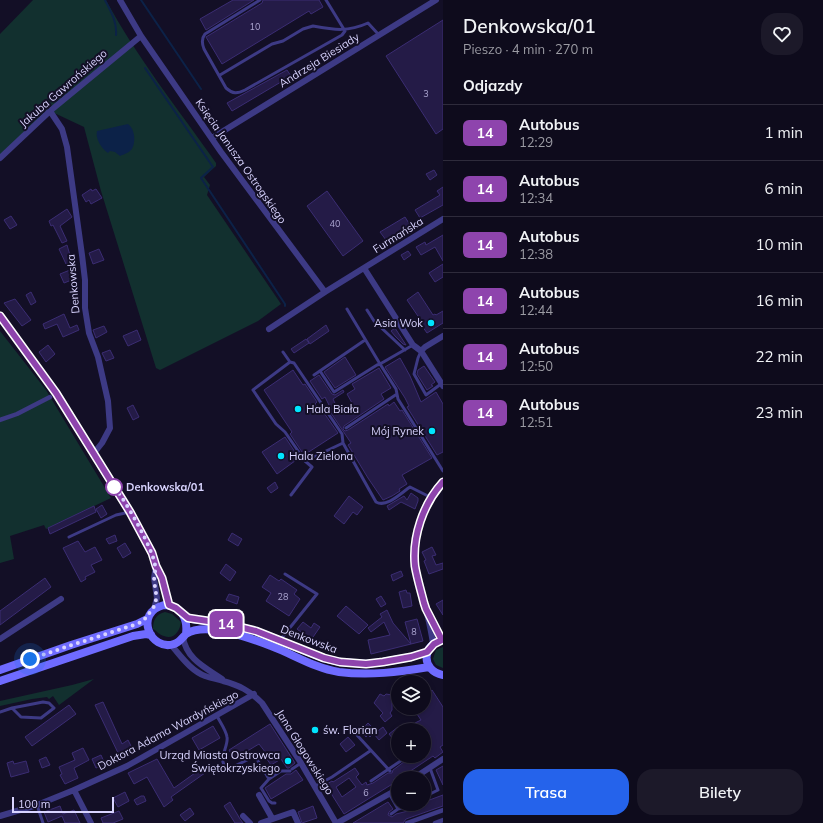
<!DOCTYPE html>
<html lang="pl">
<meta charset="utf-8">
<style>
body{margin:0;font-family:Mulish,sans-serif;background:#1c1929;color:#f1f3f6;height:100vh;display:flex;flex-direction:column;font-size:15px;white-space:nowrap}
*{box-sizing:border-box;margin:0}
p{font-size:13px;color:#9b9ba3}
.icon{flex:none;width:22px;height:22px;fill:none;stroke:currentColor;stroke-width:2;stroke-linecap:round;stroke-linejoin:round}
.map{position:relative;flex:1;overflow:hidden}
.details{display:flex;flex-direction:column;background:#0e0b1c;width:380px}
.details>*{flex:none}
.badge{padding:0 8px;border-radius:6px;font-size:14px;line-height:26px}
.controls{position:absolute;left:391px;top:675px;display:grid;gap:8px}
.controls a{display:grid;place-items:center;width:40px;height:40px;border-radius:50%;background:#0e0b1c;box-shadow:0 2px 6px #0003,0 0 0 1px #2e2b3b;font-size:20px}
.scale{position:absolute;left:12px;bottom:10px;width:102px;box-sizing:border-box;padding-left:4px;border:2px solid #d9d4ff;border-top:0;font-size:11px;line-height:14px;white-space:nowrap;color:#d9d4ff;-webkit-text-stroke:3px #130f26;paint-order:stroke}
.you{position:absolute;width:20px;height:20px;margin:-10px;border:3px solid #fff;border-radius:50%;background:#1a73e8;box-shadow:0 0 0 6px #1a73e833}
.map>.badge{position:absolute;translate:-50% -50%;box-shadow:0 0 0 2px #fff}
h2{padding:0 20px;font-size:15px;line-height:36px}
.round{display:grid;place-items:center;flex:none;width:42px;height:42px;border-radius:16px;background:#1c1929}
.headline{display:flex;align-items:center;justify-content:space-between;height:68px;padding:0 20px}
h1{font-size:19px;font-weight:600;line-height:30px}
.action{display:flex;gap:8px;margin-top:auto;padding:8px 20px}
.action a{flex:1;height:46px;border-radius:16px;background:#2563eb;color:#fff;font-size:16px;font-weight:600;line-height:46px;text-align:center}
.action a+a{background:#1c1929;color:#f1f3f6}
ul{padding:0;list-style:none}
li{display:flex;align-items:center;gap:12px;height:56px;padding:0 20px;border-top:1px solid #2e2b3b}
li div{flex:1}
li b{display:block;font-size:15px}
li em{font-style:normal}
li .badge{min-width:44px;font-weight:700;text-align:center}
main{display:flex;flex:1;min-height:0}
.map>svg:first-child{display:block}
.green{fill:#12302f}
.water{fill:#0c2248}
.lines{fill:none;stroke-linecap:round;stroke-linejoin:round}
.stream{stroke:#0c2248;stroke-width:2}
.building{fill:#241b47;stroke:#3b2d73;fill-rule:evenodd}
.service{stroke:#3d3a85;stroke-width:3}
.pedestrian{stroke:#3d3a85;stroke-width:4.5}
.minor{stroke:#3d3a85;stroke-width:6}
.secondary{stroke:#6f6bff;stroke-width:8}
.line-casing{stroke:#fff;stroke-width:9}
.line{stroke:#8e44ad;stroke-width:6}
.walk{stroke:#d9d4ff;stroke-width:4;stroke-dasharray:0 7.2}
.poi-dot{fill:#00e5ff;stroke:#130f26;stroke-width:1.5}
.stop-dot{fill:#fff;stroke:#8e44ad;stroke-width:2}
.labels{text-anchor:middle;dominant-baseline:central;stroke-width:4;stroke-linejoin:round;paint-order:stroke}
.number-label{font-size:9px;fill:#aca6d1}
.street-label{font-size:11px;fill:#d9d4ff;stroke:#130f26}
.poi-label{font-size:11px;fill:#d9d4ff;stroke:#130f26;text-anchor:end}
.stop-label{font-size:11px;font-weight:bold;fill:#d9d4ff;stroke:#130f26;text-anchor:start}
</style>
<main>
<div class="map">
<svg width="443" height="823" viewBox="0 0 443 823">
<rect width="100%" height="100%" fill="#130f26"/>
<path class="green" d="M33,0H106C137,58 179,110 216,163V166L204,177L210,185L207,195L281,304L258,321L160,370L156,368L101,191L84,127L50,111L0,158V34Z
M0,331L46,390L111,498L46,529L44,525L10,536L14,559L0,563Z
M165,612L172,614L181,622C180,631 174,640 164,636C159,635 157,631 153,629C153,620 156,614 165,612Z
M443,647V668L436,665L433,659L436,650Z
M94,679L59,705L53,696L49,699L47,697L32,699L0,706V701L72,685Z"/>
<path class="water" d="M128,124C135,129 136,142 132,149C129,153 124,154 120,156L115,152L110,151L108,153C101,148 95,138 97,131Z"/>
<g class="lines">
<path class="stream" d="M105,0C111,12 117,21 116,35
M141,0L201,89
M145,68L213,167L201,178L285,304V306"/>
</g>
<path class="building" d="M233,0H254L206,30L200,19Z
M263,0H319L323,7L311,14L309,11L222,64L206,37L262,3Z
M443,20V129L436,134L386,56Z
M287,70L291,76L232,111L227,103Z
M434,170L437,175L430,180L426,174Z
M443,187V205L420,218L415,210L440,195L437,191Z
M91,189L92,191L96,189L102,198L91,204L89,200L86,202L82,195Z
M327,191L363,241L343,256L307,206Z
M67,209L72,217L60,226L67,241L62,243L53,225L51,226L49,221Z
M11,216L17,225L10,229L4,220Z
M405,217L410,225L386,240L380,232Z
M443,235V261L435,247L421,255L416,247L425,242L426,245Z
M67,245L72,262L66,264L59,249Z
M99,249L104,260L93,264L89,253Z
M408,251L411,255L404,260L401,255Z
M443,264V277L435,282L429,273Z
M70,270L74,279L64,283L60,274Z
M31,292L36,302L31,305L26,295Z
M418,292L433,315L435,314L436,315L443,311V323L427,333L420,323L422,322L407,300Z
M15,299L31,320L22,326L4,303Z
M64,314L70,328L77,325L79,330L63,337L57,324L45,329L43,324Z
M326,325L329,331L310,344L307,339Z
M104,326L107,332L96,338L93,330Z
M395,328L406,345L403,344L395,336L391,331Z
M137,330L141,340L128,346L123,336Z
M306,339L309,343L294,353L291,349Z
M48,345L55,354L46,362L39,352Z
M110,350L114,358L106,361L102,353Z
M345,357L356,375L335,388L324,372Z
M400,358L410,376L421,402L436,392L443,404V452L437,455L407,407L409,406L405,398L385,367Z
M424,366L435,382L431,385L433,386L427,390L417,374L418,370Z
M379,368L391,388L381,394L384,399L344,426L343,429L345,431L348,430L388,404L389,406L394,402L400,411L402,410L432,458L402,475L407,484L399,489L400,491L392,496L383,500L368,478L348,445L351,443L329,410L331,409L325,397L322,399L310,381L319,375L332,394L335,395L343,390L344,392L333,399L339,412L352,403L347,394L355,389L352,384Z
M293,370L303,385L305,384L317,402L315,404L323,414L324,413L338,433L304,455L290,434L292,432L264,390Z
M133,405L139,417L133,420L127,408Z
M285,437L299,458L277,474L262,452Z
M275,482L278,488L271,493L267,488Z
M411,493L418,498V501L415,509L401,502L389,510L387,506L404,496L407,500Z
M349,496L363,507L357,515L353,512L344,524L334,516Z
M102,505L107,514L101,518L96,509Z
M94,506L96,512L50,534L48,528Z
M232,533L242,539L238,546L228,540Z
M115,535L117,541L109,544L106,539Z
M78,541L85,552L95,547L102,560L91,565L95,572L85,577L86,579L81,582L63,548Z
M125,543L131,553L123,558L117,548Z
M432,547L436,555L432,556L436,565L443,563V569L429,574L424,561L426,560L422,552Z
M226,564L236,572L230,581L220,573Z
M401,571L403,576L393,581L391,575Z
M270,575L279,581L281,579L297,590L294,594L300,599L289,616L266,601L271,593L262,587Z
M45,578L51,587L0,625V611Z
M406,590L407,593H410L412,606L403,608L399,592Z
M229,594L239,597L237,604L226,600Z
M381,596L386,604L381,607L376,599Z
M443,600V615L436,604Z
M346,606L368,625L359,634L337,616Z
M387,610L393,623L411,644L405,622L417,619L423,641L371,654L368,640L390,635L384,622L371,632L368,628L382,617L380,614Z
M303,622L311,628L314,623L320,627L311,640L297,629Z
M432,690L443,707V745L440,747L443,752L435,758L433,756L400,778L394,779V783L344,814L327,787V784L332,781L333,782L355,768L359,774L356,777L362,785L366,782L367,785L373,783L388,773H392L393,770L412,756H424V748L427,746L424,742V730H420L415,723L421,720L413,708H424V696ZM349,778L356,787L342,797L336,787Z
M380,694L384,696L386,694L392,695V710L390,713L392,716L385,722L380,716L383,713L374,703Z
M103,702L122,744L128,740L133,750L120,757L95,705Z
M69,705L76,714L32,746L25,737Z
M368,723L376,731L370,737L368,735L366,737L360,731Z
M270,724L295,763L289,768H287L281,759L271,765L264,755L266,753L259,744L234,759L229,750Z
M213,726L220,738L199,750L192,738Z
M383,727L387,733L379,740L374,734Z
M398,727V745L389,734Z
M348,737L355,745L346,752L340,744Z
M83,748L89,760L74,768L78,778L65,784L60,775L62,774L59,767L75,760L72,753Z
M101,755L105,764L96,768L92,759Z
M46,757L50,765L42,768L39,760Z
M157,759L174,788L209,763L212,768L171,797L173,800L164,807L147,777L134,784L128,773Z
M13,761L14,764L26,761L29,772L11,777L7,763Z
M443,766V785L436,770Z
M296,770L303,780L271,799L265,788L286,774H291Z
M425,776L430,787L424,790V777Z
M125,792L129,801L118,807L113,798Z
M443,795V806L406,819L403,823H353L388,802L393,809L389,812L388,815L392,817L396,814L408,811V806L405,804H414L415,806L424,804V802Z
M141,796H144L146,801L137,805L134,800Z
M230,802L240,819L243,823H235L224,806Z
M60,806L63,814L74,810L80,823H65L62,816L48,822L44,812Z
M313,806L317,818L302,823L298,812Z
M190,808L194,814L185,821L180,815Z
M119,811L123,819L113,823H103L101,818Z"/>
<g class="lines">
<path class="service" d="M260,0L205,34C201,39 202,44 204,49L226,88C233,94 237,94 245,90L342,35L345,31L326,0
M220,75L272,44L283,41L303,29L313,26C335,30 348,32 368,23L379,35
M347,309L380,364L413,345
M367,310L374,321L405,350
M421,351L418,358L414,374L426,395L441,384
M283,352L290,362L253,390L276,424L285,432L305,461L343,443
M290,362L294,363L342,434L343,443L376,502C387,508 401,493 410,487L432,498
M320,371L334,392L377,365L380,364L396,389L398,399L443,471
M314,375L365,340
M346,428L397,394
M291,495L312,467L305,461
M69,537L116,515L130,512
M280,640L317,594L285,574
M0,712L12,708L21,717L41,718L54,708L49,703L43,702L12,708
M217,716C220,722 226,730 227,737C229,747 215,762 229,769L255,756L269,779L261,788L269,801L272,803H275
M356,734L390,771
M292,769L301,763
M269,779L281,771H290
M371,781L408,756
M396,781L398,783
M315,786L332,777L370,751
M390,795L398,809L405,807
M424,797L438,790L430,768
M37,805L43,823
M391,814L398,809"/>
<path class="pedestrian" d="M0,420L17,414L50,397
M407,823L443,810
M435,823L443,820"/>
<path class="minor" d="M120,0L141,36L221,152L325,292
M50,111L62,129L67,147L82,255L85,280V308L89,333L98,357L108,401L110,428L102,443L94,453
M212,138L436,0
M0,158L50,111L141,36
M364,268L413,345L421,351L443,386
M0,316L56,393L130,512L152,553L156,566L162,578L169,605
M269,329L325,292L443,219
M421,351L425,347L443,336
M154,609L157,598L154,578L156,566
M429,615L443,640
M183,637C186,659 206,668 222,679
M0,639L61,599
M433,643C431,631 429,619 425,607C422,594 416,579 415,565C413,536 423,504 443,482
M171,645C181,656 190,670 205,676C210,678 217,679 223,681C239,685 250,691 262,703L301,763L336,823
M414,778L443,759
M74,790L91,823
M259,795L272,818
M0,816L37,805L74,790L127,766L254,694
M243,816L250,823
M261,823L293,812L298,823
M337,823L398,789"/>
<path class="secondary" d="M164,605C181,605 188,619 186,634C182,638 179,643 174,644C151,652 133,613 164,605Z
M184,616L192,619L228,624L256,631L323,658L340,662L366,664L383,662L411,657L427,652
M186,634C206,621 250,638 271,646C293,654 314,668 339,672C369,676 399,672 429,667
M443,640C421,644 421,671 443,675
M0,670L71,645L137,624L147,619
M0,681L133,636L146,634L151,635"/>
</g>
<g class="lines">
<g class="line-casing">
<path id="line" d="M0,316L56,393L130,512L152,553L156,566L162,578L169,605L176,608L188,618L228,624L256,631L324,658L340,662L366,664L383,662L411,657L427,652L434,644L442,640L426,609L424,603C421,591 417,578 415,566C412,537 423,504 443,482"/>
</g>
<use href="#line" class="line"/>
<path class="walk" d="M30,659L72,645L137,624C144,621 146,618 150,612C159,602 156,593 154,581C154,576 156,570 155,565C153,549 125,499 114,487"/>
</g>
<g class="poi-dot">
<circle cx="431" cy="323" r="4"/>
<circle cx="298" cy="409" r="4"/>
<circle cx="432" cy="431" r="4"/>
<circle cx="281" cy="456" r="4"/>
<circle cx="315" cy="730" r="4"/>
<circle cx="288" cy="761" r="4"/>
</g>
<circle class="stop-dot" cx="114" cy="487" r="8"/>
<g class="labels">
<g class="number-label">
<text x="255" y="26">10</text>
<text x="426" y="93">3</text>
<text x="335" y="223">40</text>
<text x="283" y="596">28</text>
<text x="414" y="631">8</text>
<text x="366" y="792">6</text>
</g>
<g class="street-label">
<text transform="translate(319 60) rotate(-32)">Andrzeja Biesiady</text>
<text transform="translate(63 88) rotate(-41)">Jakuba Gawrońskiego</text>
<text transform="translate(241 161) rotate(55)">Księcia Janusza Ostrogskiego</text>
<text transform="translate(398 235) rotate(-32)">Furmańska</text>
<text transform="translate(73 284) rotate(-95)">Denkowska</text>
<text transform="translate(309 639) rotate(21)">Denkowska</text>
<text transform="translate(168 730) rotate(-28)">Doktora Adama Wardyńskiego</text>
<text transform="translate(305 752) rotate(58)">Jana Głogowskiego</text>
</g>
<g class="poi-label">
<text x="423" y="323">Asia Wok</text>
<text x="306" y="409" text-anchor="start">Hala Biała</text>
<text x="424" y="431">Mój Rynek</text>
<text x="289" y="456" text-anchor="start">Hala Zielona</text>
<text x="323" y="730" text-anchor="start">św. Florian</text>
<text x="280" y="755">Urząd Miasta Ostrowca<tspan x="280" dy="13">Świętokrzyskiego</tspan></text>
</g>
<g class="stop-label">
<text x="126" y="487">Denkowska/01</text>
</g>
</g>
</svg>
<div class="controls">
<a><svg class="icon" aria-label="layers" viewBox="0 0 24 24"><path d="M12 4l9 5-9 5-9-5zM3 14l9 5 9-5"/></svg></a>
<a>+</a>
<a>−</a>
</div>
<div class="scale">100 m</div>
<div class="you" style="left:30px;top:659px"></div>
<b class="badge" style="left:226px;top:624px;background:#8e44ad;color:#fff">14</b>
</div>
<section class="details">
<div class="headline"><div><h1>Denkowska/01</h1><p>Pieszo · 4 min · 270 m</p></div><a class="round"><svg class="icon" aria-label="heart" viewBox="0 0 24 24"><path d="M12 20l-8-8c-3-5 5-10 8-4 3-6 11-1 8 4z"/></svg></a></div>
<h2>Odjazdy</h2>
<ul>
<li><span class="badge" style="background:#8e44ad;color:#fff">14</span><div><b>Autobus</b><p>12:29</p></div><em>1 min</em></li>
<li><span class="badge" style="background:#8e44ad;color:#fff">14</span><div><b>Autobus</b><p>12:34</p></div><em>6 min</em></li>
<li><span class="badge" style="background:#8e44ad;color:#fff">14</span><div><b>Autobus</b><p>12:38</p></div><em>10 min</em></li>
<li><span class="badge" style="background:#8e44ad;color:#fff">14</span><div><b>Autobus</b><p>12:44</p></div><em>16 min</em></li>
<li><span class="badge" style="background:#8e44ad;color:#fff">14</span><div><b>Autobus</b><p>12:50</p></div><em>22 min</em></li>
<li><span class="badge" style="background:#8e44ad;color:#fff">14</span><div><b>Autobus</b><p>12:51</p></div><em>23 min</em></li>
</ul>
<div class="action"><a>Trasa</a><a>Bilety</a></div>
</section>
</main>
